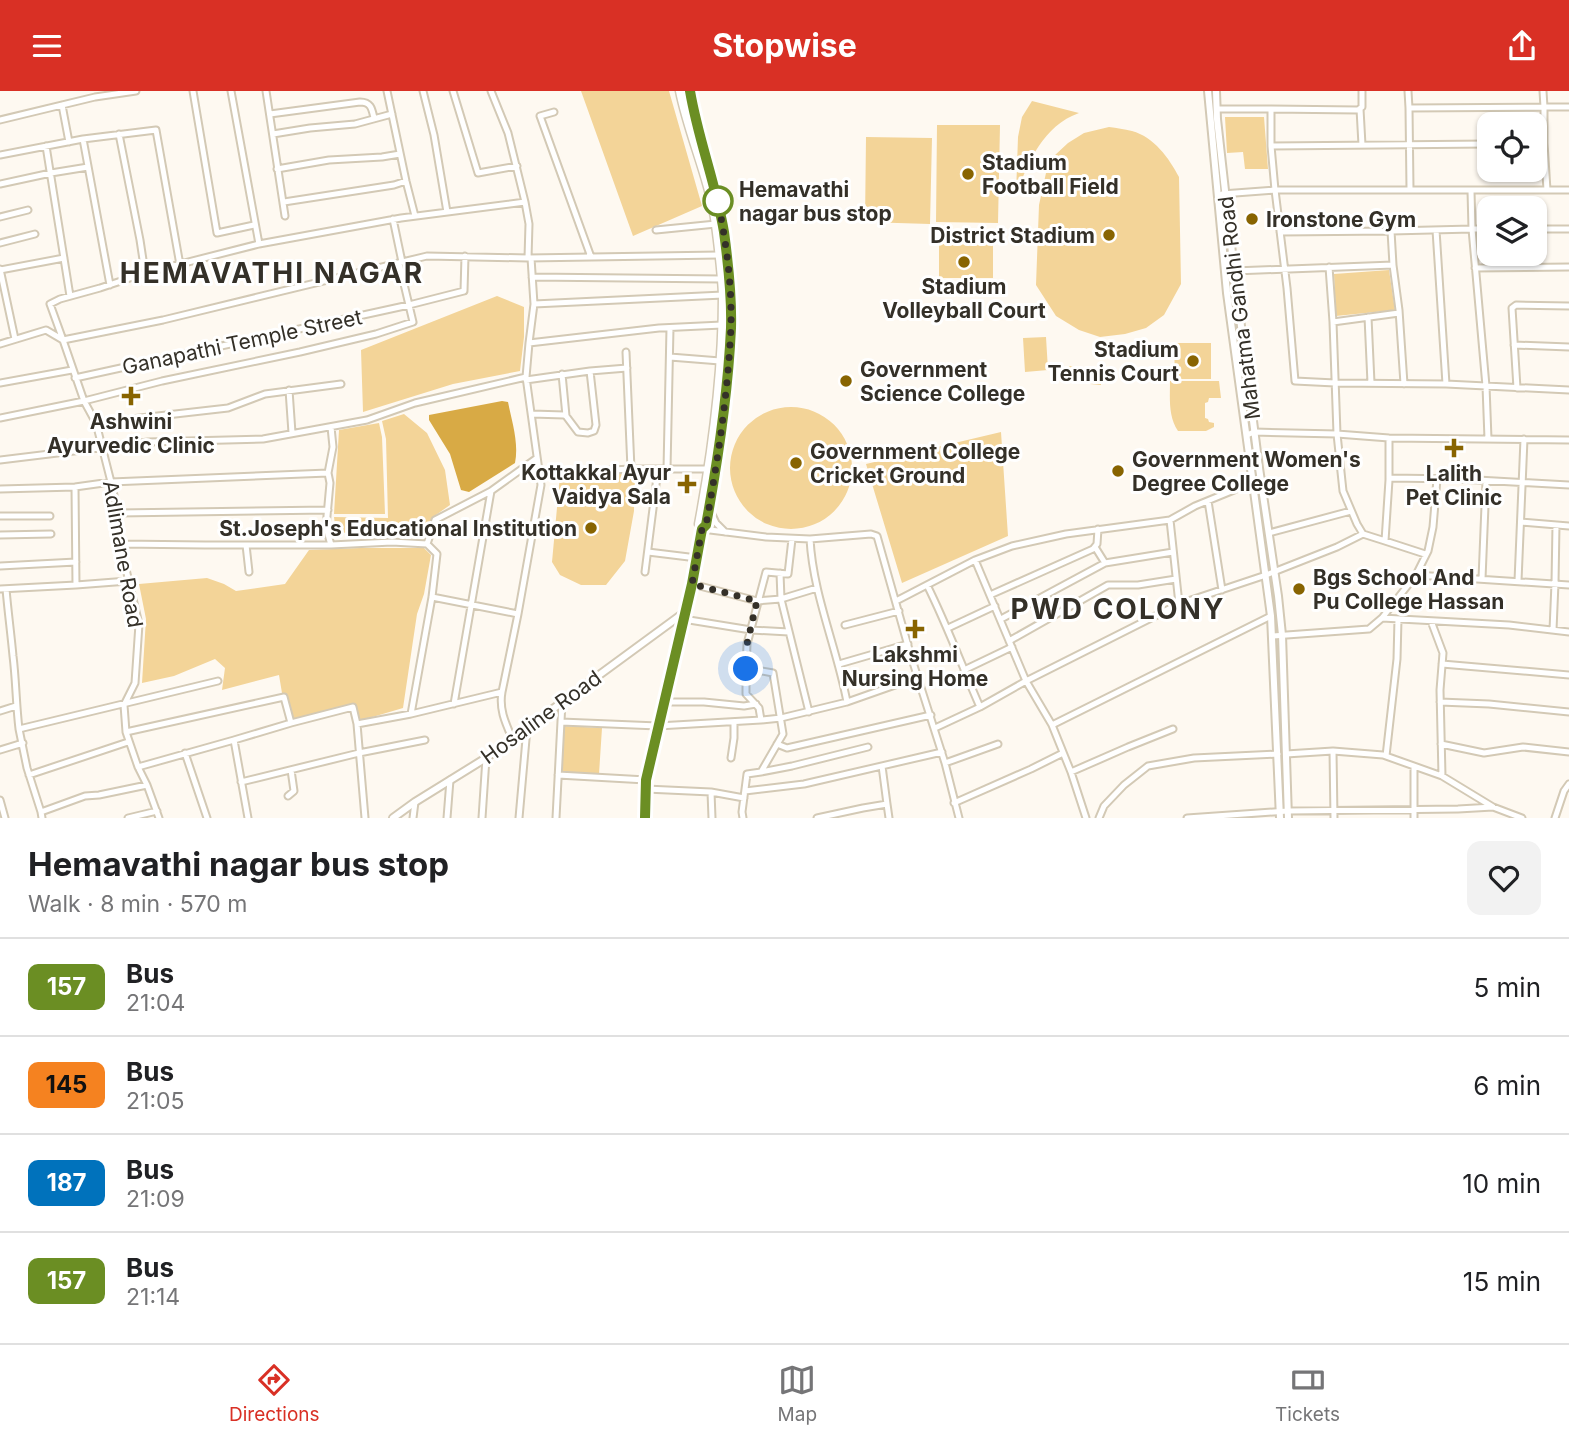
<!DOCTYPE html>
<meta charset="utf-8">
<style>
body{margin:0;font-family:Inter,sans-serif;background:#f2f2f2;color:#202124;height:100vh;display:flex;flex-direction:column;font-size:26px;white-space:nowrap}
*{box-sizing:border-box;margin:0}
p{font-size:23px;color:#757577}
.icon{flex:none;width:38px;height:38px;fill:none;stroke:currentColor;stroke-width:2;stroke-linecap:round;stroke-linejoin:round}
.map{position:relative;height:727px;overflow:hidden}
.panel{display:flex;flex-direction:column;background:#fff;flex:1}
.panel>*{flex:none}
.badge{padding:0 14px;border-radius:10px;font-size:24px;line-height:46px}
.buttons{position:absolute;left:1477px;top:21px;display:grid;gap:14px}
.buttons a{display:grid;place-items:center;width:70px;height:70px;border-radius:14px;background:#fff;box-shadow:0 2px 5px #0004;font-size:35px}
.you{position:absolute;width:35px;height:35px;margin:-18px;border:5px solid #fff;border-radius:50%;background:#1a73e8;box-shadow:0 0 0 10px #1a73e833}
.map>.badge{position:absolute;translate:-50% -50%;box-shadow:0 0 0 4px #fff}
.round{display:grid;place-items:center;flex:none;width:74px;height:74px;border-radius:14px;background:#f2f2f2}
.head{display:flex;align-items:center;justify-content:space-between;height:119px;padding:0 28px}
h1{font-size:33px;font-weight:700;line-height:52px}
ul{padding:0;list-style:none}
li{display:flex;align-items:center;gap:21px;height:98px;padding:0 28px;border-top:2px solid #e0e0e0}
li div{flex:1}
li b{display:block;font-size:26px}
li em{font-style:normal}
li .badge{min-width:77px;font-weight:700;text-align:center}
header{display:flex;justify-content:space-between;align-items:center;height:91px;padding:0 28px;background:#d93025;color:#fff;font-size:32px;font-weight:700}
.tabs{display:flex;justify-content:space-around;align-items:center;height:98px;border-top:2px solid #e0e0e0;background:#fff;font-size:19px;color:#757577}
.tabs a{display:grid;justify-items:center;gap:4px}
.tabs .current{color:#d93025}
.map>svg:first-child{display:block}
.green{fill:#f3d498}
.water{fill:#d8aa45}
.lines{fill:none;stroke-linecap:round;stroke-linejoin:round}
.minor-casing{stroke:#d3c9b5;stroke-width:9}
.tertiary-casing{stroke:#d3c9b5;stroke-width:10}
.primary-casing{stroke:#d3c9b5;stroke-width:11}
.minor{stroke:#fff;stroke-width:5}
.tertiary{stroke:#fff;stroke-width:6}
.primary{stroke:#fff;stroke-width:8}
.line-casing{stroke:#fff;stroke-width:16}
.line{stroke:#6b8e23;stroke-width:10}
.walk{stroke:#343028;stroke-width:7;stroke-dasharray:0 12.6}
.poi-dot{fill:#886401;stroke:#fff;stroke-width:2.5}
.stop-dot{fill:#fff;stroke:#6b8e23;stroke-width:3.5}
.labels{text-anchor:middle;dominant-baseline:central;stroke-width:6;stroke-linejoin:round;paint-order:stroke}
.poi-label{font-size:21px;font-weight:bold;fill:#343028;stroke:#fff;text-anchor:start}
.stop-label{font-size:21px;font-weight:bold;fill:#343028;stroke:#fff;text-anchor:start}
.street-label{font-size:21px;fill:#343028;stroke:#fff}
.district-label{font-size:28px;font-weight:bold;letter-spacing:2px;fill:#343028;stroke:#fff}
</style>
<header><svg class="icon" aria-label="menu" viewBox="0 0 24 24"><path d="M4 6h16M4 12h16M4 18h16"/></svg>Stopwise<svg class="icon" aria-label="share" viewBox="0 0 24 24"><path d="M12 15V3M7 8l5-5 5 5M5 13v7h14v-7"/></svg></header>
<div class="map">
<svg width="1569" height="727" viewBox="0 0 1569 727">
<rect width="100%" height="100%" fill="#fef9f1"/>
<path class="green" d="M581,0H669L702,115L633,145Z
M1032,10L1079,22C1043,35 1029,70 1016,103L1018,46L1022,26Z
M1225,26H1264L1268,78H1245L1243,61L1227,62Z
M937,34H1000L998,132L936,131Z
M1109,36C1117,37 1124,38 1132,40C1154,46 1169,67 1179,86L1181,193L1164,224L1146,237L1125,243L1100,246L1079,239L1056,225L1036,194L1039,114L1046,82L1054,65L1068,52L1084,42Z
M866,46L932,47L930,133L865,131Z
M939,153H993V187H939Z
M1389,179L1395,219L1336,225L1334,183Z
M497,205L524,216V246L520,280L453,293L363,321L361,259Z
M1046,246L1048,279L1025,281L1023,247Z
M1174,252H1211V288H1175Z
M1069,275L1101,278V294L1068,291Z
M1170,290H1219L1221,307H1209L1208,311L1205,312V327L1208,328L1209,331L1214,332V336L1206,340H1178C1168,325 1170,307 1170,290Z
M730 377a61 61 0 1 1 122 0a61 61 0 1 1-122 0Z
M404,323L427,342L445,379L450,414L433,426L423,448L336,441L334,426L388,427L386,348L382,330Z
M379,332L382,346L385,423H334L339,339Z
M1001,341L1008,445L902,492L866,373Z
M635,381L634,420L625,470L606,494H581L560,484L552,471L560,384Z
M360,457H424L431,464L424,503L417,523L403,617L359,630L350,614L293,629L282,602L279,584L222,599L225,577L215,568L174,585L142,592L146,528L139,493L207,487L224,493L236,500L285,493L309,459Z
M564,635L602,637L599,683L562,681Z"/>
<path class="water" d="M502,310L508,311C512,331 519,352 515,372L469,401L461,399L450,363L429,329V324Z"/>
<g class="lines">
<g class="minor-casing">
<path id="minor" d="M193,0L217,142L254,134
M231,0L259,153
M266,0L285,125
M387,0L406,90L415,125
M423,0L434,44L447,121
M453,0L478,82L517,75
M491,0L508,42L525,111L529,133L528,167
M1362,0V16L1358,19L1271,18V55L1489,53
M1408,0L1409,17L1544,16V52
M1543,0L1544,16H1569
M62,14L69,51
M1409,17L1410,98
M1217,18H1271
M1360,18L1362,54
M554,21L540,25L591,166
M270,23L360,11C371,11 372,18 374,27
M0,29L95,6L136,0
M119,43L140,149L145,182
M273,43L310,37L355,33L392,23
M83,48L110,194
M1535,52H1544L1547,99
M46,55L70,205
M1271,55L1275,99L1287,197L1295,290L1335,292L1446,293L1569,299
M0,64L83,48L156,39L180,174
M277,78L329,69L382,66L400,63
M0,93L51,82L88,76
M1471,100L1472,138H1489
M1222,103L1275,99H1569
M284,111L394,94L406,90
M525,111L401,127L259,153L145,182L100,197L60,208L50,213L63,249L163,229L427,165L528,167L719,164
M0,126L28,119
M393,128L402,171
M1535,138H1569
M656,139L716,133
M1436,139L1446,293
M1280,141L1391,140
M0,152L35,143
M531,167L534,213L723,204
M1393,174L1399,219L1404,293
M1329,176L1333,231
M1475,177L1569,176
M0,178L15,248
M0,179L64,167
M1234,180L1393,174L1391,140L1472,138L1486,295L1488,348
M532,186L722,188
M1368,226L1371,292
M670,237L667,378H711
M529,252L534,213
M0,253L46,239L63,249L84,310L96,332L111,391L118,422L120,453L139,533L135,592L124,614L126,641L138,676L147,694L159,727
M1514,254L1569,256
M626,261L631,378
M670,266L720,270
M562,283L566,325
M75,287L409,214L464,200L465,165
M526,289L590,280L627,277
M0,292L72,279
M1517,297L1512,217L1516,214L1569,215
M289,299L292,342
M532,323L564,324L566,325L578,341L588,342L594,340L596,334L590,280
M0,327L84,310L162,290L300,261L376,243L413,231L399,172
M96,332L228,317L265,303L341,293
M1247,344L1254,341L1337,343L1389,347L1569,349
M1389,347V389L1385,450L1363,443L1357,433L1343,400L1337,343L1333,231L1399,222
M0,369L148,351L263,348L367,329L415,312L526,286L529,252L659,237L722,234
M328,382L333,356L331,336
M539,383L631,378H667
M1389,387L1460,388L1569,394
M0,398L75,396L111,391L328,382L330,392L326,436L331,454L392,451L427,453L437,463L432,506L411,623
M1208,410L1222,499
M709,417L716,432L725,441
M118,422L328,419
M0,425H50
M1170,429L1179,513
M1521,431L1569,435
M702,438L766,446L810,448L871,443L877,445L910,562L945,672L959,727
M1269,442L1351,420
M0,444L51,443
M1385,450L1425,463
M120,453L205,454H331
M427,453L435,429L491,400
M246,454L249,481
M1095,456L1105,472
M648,461L697,467
M975,469L1026,590L1052,634L1071,681L1086,727
M0,475L76,471
M645,481L658,378
M780,482L781,508L809,621
M1416,484L1428,460L1433,436L1437,388
M1482,488L1486,390
M1518,490L1524,348
M692,493L757,510L781,508L817,497
M76,494L128,490
M927,494C947,534 962,575 980,616
M0,498L76,494L75,396
M6,498C8,521 11,543 13,565C16,589 16,613 19,638
M990,504L1093,458L1097,453L1098,438
M432,506L518,523L541,394L526,286
M896,510L975,469L1012,455L1066,443L1170,429L1195,415L1234,399L1252,389L1261,387
M1382,527L1416,484L1569,494
M683,528L751,539L789,541
M1001,528L1105,472L1173,461
M1431,530L1443,562L1440,599L1442,685
M845,534L899,520
M948,537L995,515
M1553,539L1555,492L1556,434
M1273,545L1369,538L1382,527L1509,534L1569,541
M1009,550L1108,494H1138L1176,488
M839,573L908,553
M1442,573L1569,584
M746,577V603L759,617L761,629
M964,579L1012,556
M502,601L518,523
M664,611H704L744,615L756,613
M847,611L918,586
M1440,611L1489,613L1569,621
M454,613L491,400L537,367
M0,620L16,615
M561,631L658,635L761,629L781,627L847,611C837,557 813,504 810,448
M357,633L365,727
M1052,634L1271,525
M935,637L980,616L1026,590L1179,513L1266,484L1337,456L1363,443
M126,641L284,606L291,632L353,616L357,633L411,623L502,601C499,618 505,631 512,647
M234,649L291,632
M777,653L787,657L931,624
M1441,653L1484,662L1523,656L1569,661
M0,659L23,652
M1333,660L1334,727
M185,662L207,727
M1286,663L1333,660L1383,664L1442,685L1493,716L1522,727
M1386,665L1397,568L1398,528
M731,667L734,647V631
M945,672L998,653
M138,676L234,649L248,727
M1414,677V727
M761,681L792,675L868,656
M1071,681L1128,656L1173,638
M29,684L128,651
M558,684L646,689
M241,691L359,662L425,649
M646,698L711,701
M745,700L804,693L942,661
M288,705L294,700L291,679
M0,709L5,727
M954,712L1031,678L1063,662
M887,713L889,727
M41,721L85,705L99,704L147,694
M42,727L41,721L27,677L19,638L218,590
M128,727L157,720
M413,727L415,711
M447,727L450,689
M482,727L486,667
M519,727L527,637
M556,727L562,611
M712,727L711,701L744,707
M743,727L742,721L747,683L761,681L783,643L773,582L746,577L747,553L766,481L788,483L792,448
M817,727L863,717L887,713L882,675
M1099,727L1104,715L1124,694L1148,675L1194,667L1278,663
M1187,727L1288,720L1458,718L1493,716
M1555,727L1564,700L1569,693"/>
</g>
<g class="tertiary-casing">
<path id="tertiary" d="M1208,0L1227,202L1271,525L1280,727
M1216,0L1217,28L1234,180L1259,377L1278,505L1282,544L1288,727
M393,727L415,711L486,667L685,521"/>
</g>
<g class="primary-casing">
<path id="primary" d="M680,0C689,45 710,88 716,134C719,157 722,181 723,204C723,280 713,358 699,433L702,438
M645,727L646,689L692,493L702,438L706,434C724,334 740,231 722,130C714,86 698,44 689,0"/>
</g>
<use href="#minor" class="minor"/>
<use href="#tertiary" class="tertiary"/>
<use href="#primary" class="primary"/>
</g>
<g class="lines">
<g class="line-casing">
<path id="line" d="M645,727L646,689L692,493L702,438L706,434C718,369 728,303 731,237C732,206 728,171 724,141C716,93 698,48 690,0"/>
</g>
<use href="#line" class="line"/>
<path class="walk" d="M718,110L717,107C726,148 732,193 731,235C728,302 718,368 706,434L702,438L692,493L757,510L747,553L746,578"/>
</g>
<g class="poi-dot">
<circle cx="968" cy="83" r="7"/>
<circle cx="1252" cy="128" r="7"/>
<circle cx="1109" cy="144" r="7"/>
<circle cx="964" cy="171" r="7"/>
<circle cx="1193" cy="270" r="7"/>
<circle cx="846" cy="290" r="7"/>
<path d="M127.5 294.5h7v7h7v7h-7v7h-7v-7h-7v-7h7z"/>
<path d="M1450.5 346.5h7v7h7v7h-7v7h-7v-7h-7v-7h7z"/>
<circle cx="796" cy="372" r="7"/>
<circle cx="1118" cy="380" r="7"/>
<path d="M683.5 382.5h7v7h7v7h-7v7h-7v-7h-7v-7h7z"/>
<circle cx="591" cy="437" r="7"/>
<circle cx="1299" cy="498" r="7"/>
<path d="M911.5 527.5h7v7h7v7h-7v7h-7v-7h-7v-7h7z"/>
</g>
<circle class="stop-dot" cx="718" cy="110" r="14"/>
<g class="labels">
<g class="poi-label">
<text x="982" y="71">Stadium<tspan x="982" dy="24">Football Field</tspan></text>
<text x="1266" y="128">Ironstone Gym</text>
<text x="1095" y="144" text-anchor="end">District Stadium</text>
<text x="964" y="195" text-anchor="middle">Stadium<tspan x="964" dy="24">Volleyball Court</tspan></text>
<text x="1179" y="258" text-anchor="end">Stadium<tspan x="1179" dy="24">Tennis Court</tspan></text>
<text x="860" y="278">Government<tspan x="860" dy="24">Science College</tspan></text>
<text x="131" y="330" text-anchor="middle">Ashwini<tspan x="131" dy="24">Ayurvedic Clinic</tspan></text>
<text x="810" y="360">Government College<tspan x="810" dy="24">Cricket Ground</tspan></text>
<text x="1132" y="368">Government Women's<tspan x="1132" dy="24">Degree College</tspan></text>
<text x="671" y="381" text-anchor="end">Kottakkal Ayur<tspan x="671" dy="24">Vaidya Sala</tspan></text>
<text x="1454" y="382" text-anchor="middle">Lalith<tspan x="1454" dy="24">Pet Clinic</tspan></text>
<text x="577" y="437" text-anchor="end">St.Joseph's Educational Institution</text>
<text x="1313" y="486">Bgs School And<tspan x="1313" dy="24">Pu College Hassan</tspan></text>
<text x="915" y="563" text-anchor="middle">Lakshmi<tspan x="915" dy="24">Nursing Home</tspan></text>
</g>
<g class="stop-label">
<text x="739" y="98">Hemavathi<tspan x="739" dy="24">nagar bus stop</tspan></text>
</g>
<g class="street-label">
<text transform="translate(1239 217) rotate(-97)">Mahatma Gandhi Road</text>
<text transform="translate(242 251) rotate(-12)">Ganapathi Temple Street</text>
<text transform="translate(123 463) rotate(80)">Adlimane Road</text>
<text transform="translate(541 626) rotate(-36)">Hosaline Road</text>
</g>
<g class="district-label">
<text x="272" y="182">HEMAVATHI NAGAR</text>
<text x="1118" y="518">PWD COLONY</text>
</g>
</g>
</svg>
<div class="buttons">
<a><svg class="icon" aria-label="locate" viewBox="0 0 24 24"><circle cx="12" cy="12" r="6"/><path d="M12 2v4M12 18v4M2 12h4M18 12h4"/></svg></a>
<a><svg class="icon" aria-label="layers" viewBox="0 0 24 24"><path d="M12 4l9 5-9 5-9-5zM3 14l9 5 9-5"/></svg></a>
</div>
<div class="you" style="left:746px;top:578px"></div>
</div>
<section class="panel">
<div class="head"><div><h1>Hemavathi nagar bus stop</h1><p>Walk · 8 min · 570 m</p></div><a class="round"><svg class="icon" aria-label="heart" viewBox="0 0 24 24"><path d="M12 20l-8-8c-3-5 5-10 8-4 3-6 11-1 8 4z"/></svg></a></div>
<ul>
<li><span class="badge" style="background:#6b8e23;color:#fff">157</span><div><b>Bus</b><p>21:04</p></div><em>5 min</em></li>
<li><span class="badge" style="background:#f58220;color:#111">145</span><div><b>Bus</b><p>21:05</p></div><em>6 min</em></li>
<li><span class="badge" style="background:#0072bc;color:#fff">187</span><div><b>Bus</b><p>21:09</p></div><em>10 min</em></li>
<li><span class="badge" style="background:#6b8e23;color:#fff">157</span><div><b>Bus</b><p>21:14</p></div><em>15 min</em></li>
</ul>
</section>
<nav class="tabs">
<a class="current"><svg class="icon" aria-label="directions" viewBox="0 0 24 24"><path d="M12 3l9 9-9 9-9-9zM9 14v-3h6M13 9l2 2-2 2"/></svg>Directions</a>
<a><svg class="icon" aria-label="map" viewBox="0 0 24 24"><path d="M3 6l6-2 6 2 6-2v14l-6 2-6-2-6 2zM9 4v14M15 6v14"/></svg>Map</a>
<a><svg class="icon" aria-label="tickets" viewBox="0 0 24 24"><path d="M3 7h18v10H3zM15 7v10"/></svg>Tickets</a>
</nav>
